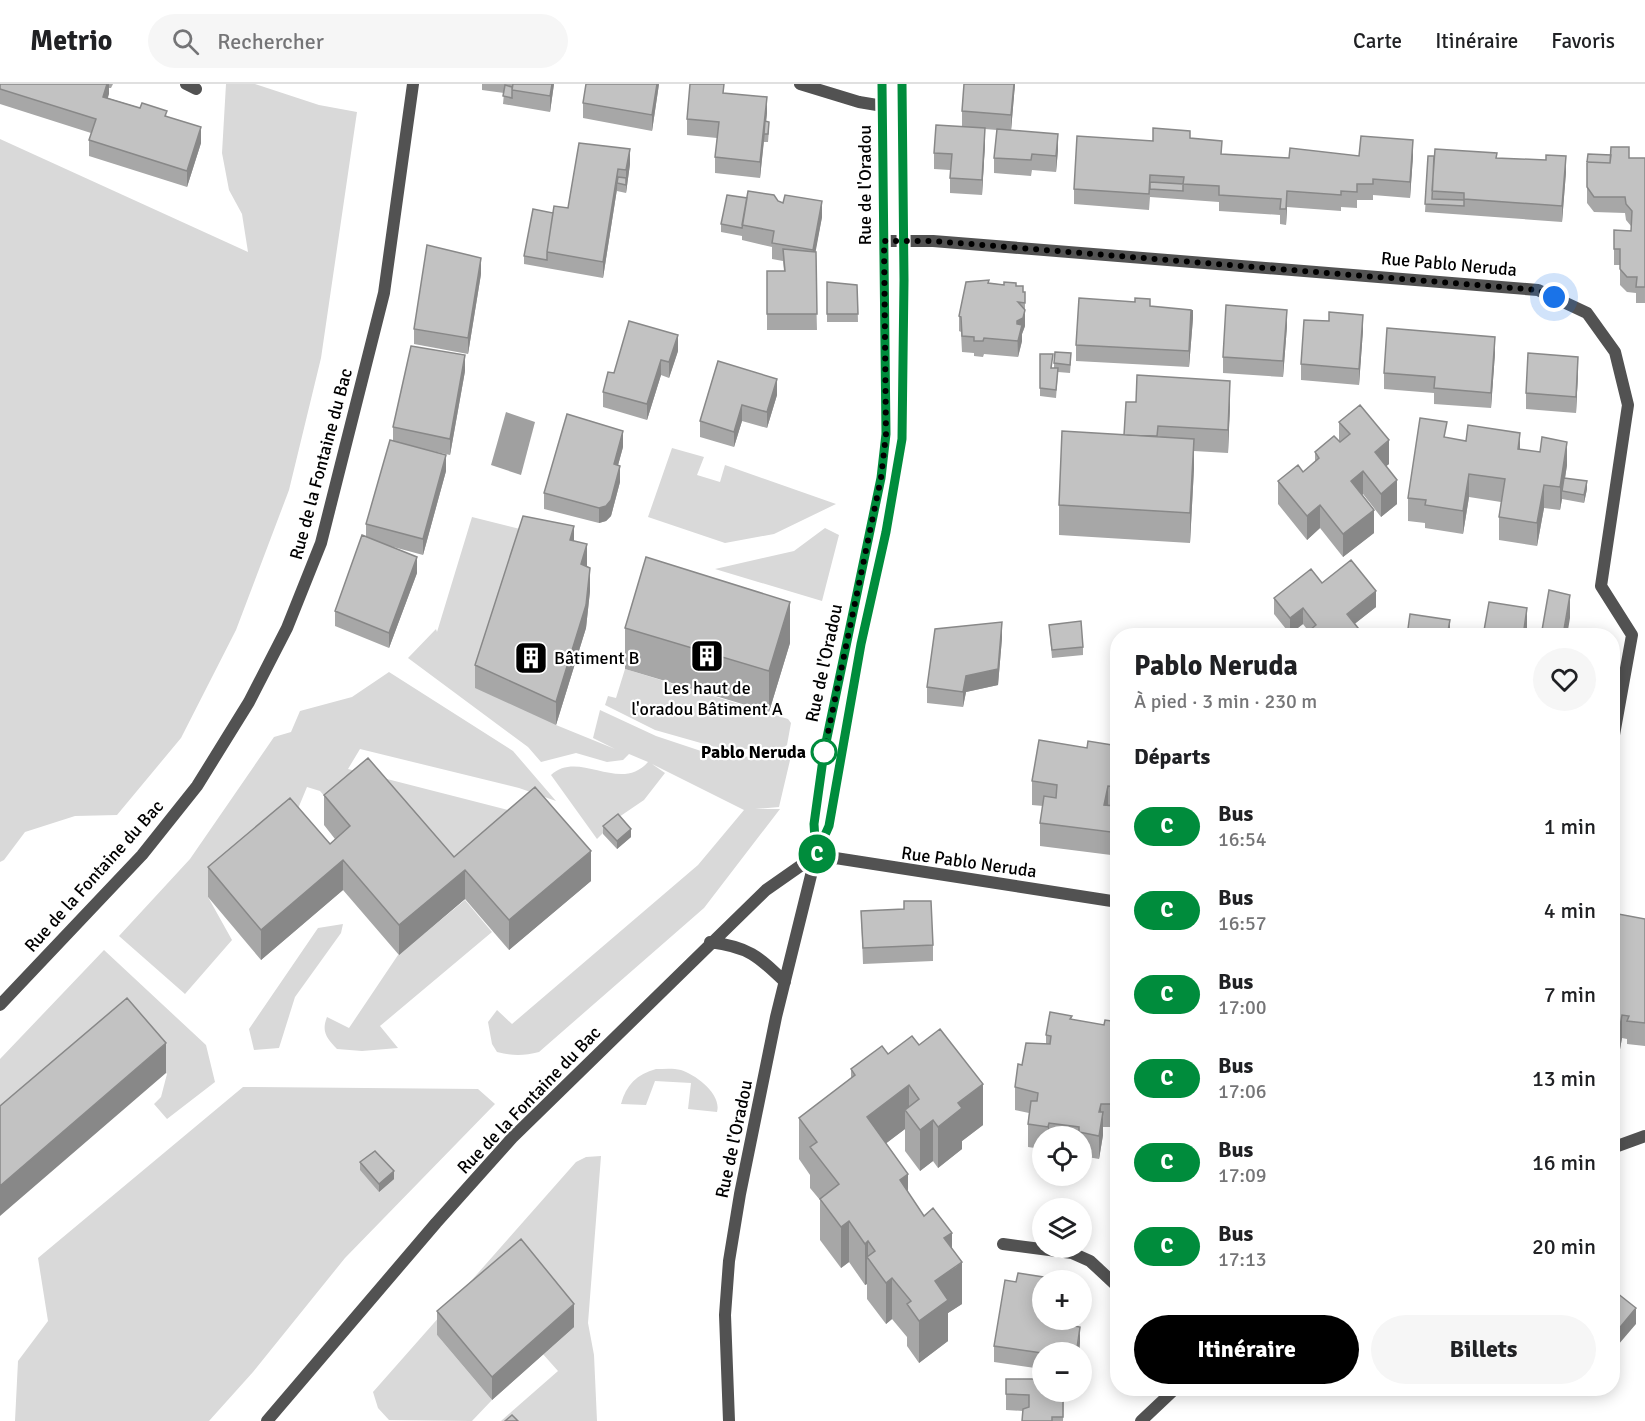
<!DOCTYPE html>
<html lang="fr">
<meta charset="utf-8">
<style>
body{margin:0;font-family:Signika,sans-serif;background:#f6f6f6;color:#202124;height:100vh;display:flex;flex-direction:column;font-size:22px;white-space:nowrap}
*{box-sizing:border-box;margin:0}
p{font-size:20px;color:#757577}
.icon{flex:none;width:33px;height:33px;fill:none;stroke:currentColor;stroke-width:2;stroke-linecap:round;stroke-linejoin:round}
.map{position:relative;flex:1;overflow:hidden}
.sheet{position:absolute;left:1110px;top:544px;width:510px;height:768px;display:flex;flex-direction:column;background:#fff;border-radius:24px;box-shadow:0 3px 15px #0003}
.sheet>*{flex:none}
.badge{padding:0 12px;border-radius:20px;font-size:21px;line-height:39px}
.buttons{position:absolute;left:1032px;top:1042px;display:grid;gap:12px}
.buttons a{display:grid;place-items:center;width:60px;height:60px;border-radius:50%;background:#fff;box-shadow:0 3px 15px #0003;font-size:30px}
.you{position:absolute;width:30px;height:30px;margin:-15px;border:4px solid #fff;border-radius:50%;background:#1a73e8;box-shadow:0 0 0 9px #1a73e833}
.map>.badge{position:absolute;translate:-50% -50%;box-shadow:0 0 0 3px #fff}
h2{padding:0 24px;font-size:22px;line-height:54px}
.round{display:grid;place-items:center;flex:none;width:63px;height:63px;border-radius:32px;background:#f6f6f6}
.headline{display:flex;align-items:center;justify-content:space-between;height:102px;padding:0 24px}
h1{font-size:28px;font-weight:800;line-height:45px}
.cta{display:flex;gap:12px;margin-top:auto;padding:12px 24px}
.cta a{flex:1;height:69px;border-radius:36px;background:#000;color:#fff;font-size:24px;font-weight:800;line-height:69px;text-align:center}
.cta a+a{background:#f6f6f6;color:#202124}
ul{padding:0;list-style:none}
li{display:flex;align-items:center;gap:18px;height:84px;padding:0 24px}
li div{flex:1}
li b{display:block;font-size:22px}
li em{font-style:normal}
li .badge{min-width:66px;font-weight:700;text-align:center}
header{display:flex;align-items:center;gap:36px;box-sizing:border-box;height:84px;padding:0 30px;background:#fff;border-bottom:2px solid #e0e0e0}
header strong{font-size:28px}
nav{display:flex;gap:33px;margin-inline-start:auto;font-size:21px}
.search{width:420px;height:54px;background:#f6f6f6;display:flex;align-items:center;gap:15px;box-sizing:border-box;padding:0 21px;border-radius:33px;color:#757577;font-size:22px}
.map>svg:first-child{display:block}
.green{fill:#d9d9d9}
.water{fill:#a0a0a0}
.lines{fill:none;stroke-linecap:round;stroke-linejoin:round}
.street{stroke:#525252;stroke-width:12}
.wall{fill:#a7a7a7}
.shaded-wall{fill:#888}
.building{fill:#c2c2c2;stroke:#888;stroke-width:1.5}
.line-casing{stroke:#fff;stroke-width:14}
.line{stroke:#008c3c;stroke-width:9}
.walk{stroke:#000;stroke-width:6;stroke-dasharray:0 10.8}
.stop-dot{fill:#fff;stroke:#008c3c;stroke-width:3}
.labels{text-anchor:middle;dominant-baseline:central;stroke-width:4.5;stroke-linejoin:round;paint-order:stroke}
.street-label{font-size:18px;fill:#000;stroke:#fff}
.poi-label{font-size:18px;fill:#000;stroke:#fff;text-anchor:start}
.stop-label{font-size:18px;font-weight:bold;fill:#000;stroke:#fff;text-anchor:end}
</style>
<header>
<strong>Metrio</strong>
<div class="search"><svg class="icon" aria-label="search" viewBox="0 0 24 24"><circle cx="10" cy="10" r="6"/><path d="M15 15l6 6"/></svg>Rechercher</div>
<nav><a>Carte</a><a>Itinéraire</a><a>Favoris</a></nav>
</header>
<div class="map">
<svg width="1645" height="1337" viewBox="0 0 1645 1337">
<rect width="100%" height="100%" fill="#fff"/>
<path class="green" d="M226,0H255L319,21L357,28L321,274L289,406L236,546L181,654L117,731L75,732L25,748L4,776L0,778V55L248,168L242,130L229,106L222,69Z
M672,364L704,373L697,391L720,398L725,381L836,420L774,450L725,459L648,433Z
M472,433L524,446L556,641L615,665L593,654L600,626L656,652L719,673L791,672L779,723L755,725H780L704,824L539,968C524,972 512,972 497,968L492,960L488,938L497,926L512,940L698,781L744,726L652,680L665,689L644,716L619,733L597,755L551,691C579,665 620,710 648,678L629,670L623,676L607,678L576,669L541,678L528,663L408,574L436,545L437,548Z
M825,444L839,451L822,517L715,485L794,467Z
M625,585L788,635L791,639L787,661L782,665H722L655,646L605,621L608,612L616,614Z
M389,588L513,667L556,717L519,704L360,665L348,685L535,733L454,802L337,727L320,707L307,703L290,744L208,813L232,856L185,910L119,852L190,775L274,653L291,648L300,627L352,613Z
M465,816L492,848L380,942L398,964L362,967L337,965C327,954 321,948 327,933L349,944L398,871Z
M343,840L341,849L295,913L279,964L254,966L249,945L318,844Z
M104,866L206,961L215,998L167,1035L154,1020L161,1013L167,990L127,944L0,1051V975Z
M656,985C664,985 673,984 681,986C696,991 722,1010 717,1028L688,1025L691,999L655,997L646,1021L621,1020C626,1001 637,990 656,985Z
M243,1003L478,1005L495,1020L345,1174L253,1288L209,1337H15L18,1277L48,1237L38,1174Z
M601,1072L588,1239L594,1271L597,1337H501L558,1287L542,1269L521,1179L437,1251L492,1316L472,1337L389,1336L378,1324L373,1308L576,1078L586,1073Z"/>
<path class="water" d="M506,328L535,338L521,391L491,381Z"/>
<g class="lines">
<path class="street" d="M186,0L196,5
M800,0L859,18L883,22
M884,157H933L1538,206L1587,229L1615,268L1628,321L1601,502L1632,551L1612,662
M816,771L1118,818
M710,858C749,863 758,872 785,898
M0,921L142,771L197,702L249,618L287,544L321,459L384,209L413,0
M1612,1064L1645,1052
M1003,1160L1072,1169L1090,1177L1118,1203
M267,1337L436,1139L512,1054L766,806L816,771
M729,1337L725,1231L729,1177L740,1110L776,933L816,771L814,740L824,668L881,394L886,350L882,0
M1141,1337L1175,1305"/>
</g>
<path class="wall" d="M0,0H113L111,4H109L108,14L167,32L201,59L187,103L89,72V56L91,49L0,20Z
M482,0H554L550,28L503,20L504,9L482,6Z
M659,0L652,47L583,34V19Z
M1015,0L1011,46L1058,66L1056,88L1032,86L1031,92L994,89V74L997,46L985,45V60L982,111L950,109V86L934,85V69L962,43V27Z
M724,9L767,29L766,37L769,46L768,58H764V54L760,94L715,89V73L717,54L687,51V35Z
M1190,54L1222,70L1289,74L1359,72H1413L1410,114L1373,111V116H1357V124L1341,123V127L1287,123L1286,141L1280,140V131L1219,127V118L1150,113L1149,126L1074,120V105L1153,57Z
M579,59L630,80L626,109L617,107V105L603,194L524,180V172L553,129L568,124Z
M1428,72L1497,74L1566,88L1562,138L1425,128Z
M1629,74H1645V219H1636V209L1627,208L1620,201V181H1614V146L1631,147V142L1626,136L1625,129L1594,128L1587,119V78Z
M747,114L778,117L822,133L815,168L817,246H767V187H784L783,177L772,175V163L742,156V152L721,148V140Z
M481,190L468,270L414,260V245Z
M827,198L857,201L858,238H827Z
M989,199L1016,202L1023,208H1025V242L1022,250V257L1018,273L984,270L983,273L974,272V269L962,268L961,248L959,247V232Z
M1150,222L1193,234L1189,283L1076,277V261Z
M1329,237L1363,246L1359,301L1301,296V280Z
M1287,242L1283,293L1223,289V273Z
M678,267L669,294L661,291L647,336L603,323V308L614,289Z
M1495,269L1491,324L1434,320V309L1384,305V289Z
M1040,270L1052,284H1054V279L1071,277L1070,289L1058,288L1056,314L1040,312Z
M718,277L777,311L767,344L742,337L734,363L700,353V337Z
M465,287L450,371L427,366L446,387L423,471L386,461L417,489L389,564L335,542V527L366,453V440L393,357V343Z
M1578,289L1576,329L1526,325V309Z
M1230,320L1228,369L1194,367V384L1190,459L1059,451V421L1124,351Z
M1339,338L1389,380L1386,382L1397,420L1381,433L1363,410L1362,411L1374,449L1343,473L1320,444L1307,456L1278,420V397L1303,388L1315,378V368L1339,357Z
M1447,354L1520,365L1567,381L1565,394L1587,405L1584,419L1562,415L1560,426L1544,424L1537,462L1499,456V433L1501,418L1469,413L1463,450L1425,444V439L1408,437V414Z
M623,363L618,381L620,398L611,432L606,437L599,439L544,425V409Z
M574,457L587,482L590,507L586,544L556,641L475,604V581Z
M1322,499L1376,523L1354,540L1358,552L1309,548L1303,540L1290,550L1274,530V514Z
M1049,541L1083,563V571L1052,574Z
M625,544L790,559L769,628L625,585Z
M1002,554L998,601L966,608L963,623L927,619V603Z
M1118,662V726H1115V746L1111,771L1040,762V739L1043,722L1032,721V697L1087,664Z
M324,711L454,773L591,797L509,866L465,815L399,871L343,806L261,876L208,813V783L330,760L335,755L324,741Z
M603,742L631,753L617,765L603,750Z
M1612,824L1619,830L1645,835V962L1627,960V955L1622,954L1616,988H1612Z
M861,827L933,861V877L863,880Z
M1072,936L1104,941L1118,938V1043H1103V1051L1099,1075L1082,1072V1053H1042V1065L1028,1063V1040L1029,1029L1015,1026V1003L1022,981L1046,960V951Z
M888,970L983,1041L962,1057V1065L938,1084L933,1077L920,1087L905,1067V1045L886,1059L908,1109L924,1132L952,1165L962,1220L948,1229V1257L919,1279L907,1262V1253L892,1235L886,1240L867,1215V1200L865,1201L849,1178L841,1184L820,1156V1116L810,1104V1091L799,1075V1034L851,994V985Z
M360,1078L394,1095L379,1108L360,1086Z
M1042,1197L1066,1240L1080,1258L1079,1269H1042V1285L994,1278V1262L1016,1198Z
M437,1227L574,1243L492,1316L437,1251Z
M1006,1295L1064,1308L1063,1337H1022L1023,1327L1006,1326Z"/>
<path class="shaded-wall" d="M107,0H109V10L103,28V13Z
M552,0H554L550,28V12Z
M657,0H659L652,47V31Z
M1014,0H1015L1011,47V31Z
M767,13V29L760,94V78Z
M201,43V59L187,103V87Z
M985,44V60L982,111V96Z
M1058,50V66L1056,88V72Z
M1413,56V72L1410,114V98Z
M630,65V80L626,109V86Z
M1566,72V88L1562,138V122Z
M618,85L617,105L603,194V178Z
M1287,107V123L1286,141V125Z
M822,117V133L813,182V166Z
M481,174V190L468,270V254Z
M1025,208V242L1022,250V257L1018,273L1017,237L1025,227Z
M1191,226H1193V234L1189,283V267Z
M1287,226V242L1283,293V277Z
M1363,231V246L1359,301V285Z
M678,251V267L669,294V278Z
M1495,253V269L1491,324V309Z
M465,271V287L450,371V355Z
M1578,273V289L1576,329V313Z
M661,276V291L647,336V320Z
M777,295V311L767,344V328Z
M1230,297V320L1228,369V346Z
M742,321V337L734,363V348Z
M623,347V363L614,396V380Z
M1520,349V373L1518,365Z
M1194,355V384L1190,459V429Z
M1389,356V380L1375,391V368Z
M1567,358V381L1563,407H1562V415L1560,426V403Z
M446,371V387L423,471V455Z
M620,382V398L611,432L606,437L599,439V424Z
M1363,387V410L1351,420V397Z
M1469,390V413L1463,450V427Z
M1397,396V420L1381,433V410Z
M1587,397V405L1584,419V411Z
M1544,401V424L1537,462V439Z
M1320,421V444L1307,456V432Z
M1374,426V449L1343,473V450Z
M574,442V465L570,456Z
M587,460V483L581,480Z
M417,473V489L389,564V549Z
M590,484V507L586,544L556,641V618Z
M1376,507V523L1347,546V530Z
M1570,511V534L1567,552H1563Z
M790,518V559L769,628V587Z
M1303,524V540L1290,550V534Z
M1527,524V552H1523Z
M1450,536V552H1447Z
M1002,538V554L998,601L966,608L963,623V608L966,592Z
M1358,544V552H1349Z
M1108,702V725L1104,721Z
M1115,722V746L1111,771V748Z
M631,745V753L617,765V757Z
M591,767V797L509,866V836Z
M343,776V806L261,876V846Z
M465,786V815L399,871V841Z
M1622,931V954L1616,988V965Z
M166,959V989L0,1132V1102Z
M983,1000V1041L962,1057V1065L938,1084V1043L958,1019Z
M909,1001V1031L905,1026V1045L867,1074V1033Z
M1101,1020V1040L1103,1028V1051L1099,1075V1028Z
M933,1036V1077L920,1087V1046Z
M1049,1039V1053H1048V1043Z
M394,1087V1095L379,1108V1100Z
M908,1090V1132L900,1096Z
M849,1137V1178L841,1184V1143Z
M952,1149V1186L962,1178V1220L948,1229V1257L919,1279V1237L935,1197L944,1154Z
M868,1157V1176L867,1173V1200L865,1201V1160Z
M892,1194V1235L886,1240V1199Z
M574,1220V1243L492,1316V1293Z
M1636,1224V1240L1612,1268V1253Z
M1080,1243V1258L1079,1269H1077Z"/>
<path class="building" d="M0,0H107L103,13L140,24L142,19L167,27L165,32L201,43L187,87L89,56L96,35L0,5Z
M513,0H552L550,12L512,6Z
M586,0H657L652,31L583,19Z
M690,0H724L723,9L767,13L760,78L715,73L719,38L687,35Z
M964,0H1014L1011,31L962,27Z
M505,1L512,3V14L503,12Z
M765,37L769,38L768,50H764Z
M936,41L985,44L982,96L950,94L952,70L934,69Z
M1153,44L1190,47V54L1222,57L1221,70L1289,74L1290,64L1359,72L1361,52L1413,56L1410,98L1373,95V100H1357V108L1341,107V111L1287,107L1286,125H1280L1281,115L1219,111V102L1183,100L1184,93L1150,91L1149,110L1074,105L1077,52L1153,57Z
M997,45L1058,50L1056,72L1032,70L1031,76L994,74Z
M579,59L630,65L626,86L618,85L603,178L547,168L554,122L568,124Z
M1611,63H1629V74H1645V203H1636L1637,193H1627L1620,185V165H1614V146L1631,147L1632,127L1626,120L1625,113H1594L1587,103V78L1610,79Z
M1435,65L1497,69L1496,74L1546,76V71L1566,72L1562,122L1464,115V109L1432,107Z
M1588,70L1611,71L1610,79L1587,78Z
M1428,72H1434L1432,115L1464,116V122L1425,120Z
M618,93L626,94V101L617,99Z
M1150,98L1183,100V107L1150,105Z
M748,107L774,111L778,117L783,119L785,111L822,117L813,166L772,159L774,147L742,141Z
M727,111L747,114L742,144L721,140Z
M533,125L553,129L547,168V176L524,172Z
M427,161L481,174L468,254L414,245Z
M783,165L816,168L817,230H767V187H785Z
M989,196L988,199L1004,201V198L1016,199V202H1023V208H1025V219L1018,218L1025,226L1023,234L1017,237V240L1022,241L1018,257L984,254L983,257H974V253L962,252L961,233L959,232L966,198Z
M827,198L857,201L858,230H827Z
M1079,214L1135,218V214L1150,215V222L1191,226L1189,267L1076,261Z
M1226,221L1287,226L1283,277L1223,273Z
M1329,228L1363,231L1359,285L1301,280L1304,236L1329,237Z
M629,237L678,251L669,278L661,276L647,320L603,308L608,288L614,289Z
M1387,244L1495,253L1491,309L1434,304L1435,293L1384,289Z
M411,262L465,271L450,355L393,343Z
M1055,268L1071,269L1070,281L1054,279Z
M1528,269L1578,273L1576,313L1526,309Z
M1040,270H1053L1051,284H1058L1056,306L1040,304Z
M718,277L777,295L767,328L742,321L734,348L700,337Z
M1137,291L1230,297L1228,346L1158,342L1157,352L1124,351L1126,318H1136Z
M1360,321L1389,356L1375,368L1397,396L1381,410L1363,387L1351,397L1374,426L1343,450L1320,421L1307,432L1278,397L1298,381L1303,388L1319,374L1315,368L1334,352L1340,358L1350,350L1339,338Z
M567,330L623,347L614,380L620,382L611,416L606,422L599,424L544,409Z
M1420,334L1447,338L1444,353L1466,357L1468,341L1520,349L1518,365L1540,368L1542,353L1567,358L1560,403L1544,401L1537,439L1499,433L1505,395L1469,390L1463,427L1425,421L1426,416L1408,414Z
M1062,347L1194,355L1190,429L1059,421Z
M390,356L446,371L423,455L366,440Z
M1564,394L1587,397L1584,411L1562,407Z
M523,432L574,442L570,456L587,460L581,480L590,484L586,521L556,618L475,581Z
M362,451L417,473L389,549L335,527Z
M646,473L790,518L769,587L625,544Z
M1351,476L1376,507L1347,530L1358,544L1349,552H1305L1304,551L1316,541L1303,524L1290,534L1274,514L1311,485L1322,499Z
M1549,506L1570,511L1563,551L1566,552H1541Z
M1489,518L1527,524L1523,552H1483Z
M1410,530L1450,536L1447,552H1407Z
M1081,537L1083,563L1052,566L1049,541Z
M1002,538L998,585L966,592L963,608L927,603L935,545Z
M1039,656L1087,664L1088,657L1118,662V703L1108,702L1104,721L1115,722L1111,748L1040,739L1044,712L1056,714L1057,701L1032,697Z
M368,674L454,773L535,703L591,767L509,836L465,786L399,841L343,776L261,846L208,783L290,714L330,760L350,742L324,711Z
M618,730L631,745L617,757L603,742Z
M904,817H931L933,861L863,864L861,827L904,825Z
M1612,824L1619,825L1618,830L1645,835V939L1627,937L1629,932L1622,931L1616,965H1612Z
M127,914L166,959L0,1102V1022Z
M1050,928L1072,932L1070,935L1104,941L1105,936L1118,938V963H1116L1115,970L1118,971V1020H1101L1099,1028H1103L1099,1052L1079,1048V1043L1049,1039L1048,1043L1028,1040L1031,1017H1037L1038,1009L1015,1003L1018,980L1022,981L1026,959L1050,960L1051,952L1046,951Z
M940,945L983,1000L958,1019L962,1024L938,1043L933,1036L920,1046L905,1026L919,1015L909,1001L867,1033L908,1090L900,1096L924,1132L933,1124L952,1149L944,1154L962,1178L935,1197L948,1216L919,1237L907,1220L911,1217L892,1194L886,1199L867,1173L875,1167L868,1157L865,1160L849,1137L841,1143L820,1115L839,1100L810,1063L817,1058L799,1034L855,991L851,985L882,962L888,970L912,952L919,961Z
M375,1067L394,1087L379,1100L360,1078Z
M521,1155L574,1220L492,1293L437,1227Z
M1018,1189L1056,1195V1197H1042V1236H1064L1063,1240L1080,1243L1077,1264L1060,1262L1059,1269H1042L994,1262L1005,1196L1016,1198Z
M1612,1205L1636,1224L1612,1253Z
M1006,1295H1042V1308H1063V1333H1052V1337H1022L1023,1325L1029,1323V1311L1006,1310Z
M512,1331L518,1337H505Z"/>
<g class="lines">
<g class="line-casing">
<path id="line" d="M882,0L886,350L881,394L824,668L814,740L816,771L829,742L861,560L886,448L902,355L904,196L902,0"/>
</g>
<use href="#line" class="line"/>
<path class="walk" d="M824,668L881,394L886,350L884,157H933L1538,206L1554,213"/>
</g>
<defs>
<g id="building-square" transform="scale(1.725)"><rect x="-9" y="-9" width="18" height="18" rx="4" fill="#000" stroke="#fff"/><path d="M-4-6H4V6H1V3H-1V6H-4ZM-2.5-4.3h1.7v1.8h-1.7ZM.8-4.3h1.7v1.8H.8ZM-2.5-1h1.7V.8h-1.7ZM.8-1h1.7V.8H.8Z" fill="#fff"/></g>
</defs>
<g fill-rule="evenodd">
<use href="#building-square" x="707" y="572"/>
<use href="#building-square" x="531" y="574"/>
</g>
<circle class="stop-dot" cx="824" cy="668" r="12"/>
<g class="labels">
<g class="street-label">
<text transform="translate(865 101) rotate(-90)">Rue de l'Oradou</text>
<text transform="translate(1449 180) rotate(5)">Rue Pablo Neruda</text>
<text transform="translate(321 380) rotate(-75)">Rue de la Fontaine du Bac</text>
<text transform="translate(824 579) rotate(-78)">Rue de l'Oradou</text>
<text transform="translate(969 778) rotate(8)">Rue Pablo Neruda</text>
<text transform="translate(94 792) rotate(-48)">Rue de la Fontaine du Bac</text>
<text transform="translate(529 1016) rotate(-46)">Rue de la Fontaine du Bac</text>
<text transform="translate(734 1055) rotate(-78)">Rue de l'Oradou</text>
</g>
<g class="poi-label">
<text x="554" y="574">Bâtiment B</text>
<text x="707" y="604" text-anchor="middle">Les haut de<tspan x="707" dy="21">l'oradou Bâtiment A</tspan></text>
</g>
<g class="stop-label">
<text x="806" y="668">Pablo Neruda</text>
</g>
</g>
</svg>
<div class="buttons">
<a><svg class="icon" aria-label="locate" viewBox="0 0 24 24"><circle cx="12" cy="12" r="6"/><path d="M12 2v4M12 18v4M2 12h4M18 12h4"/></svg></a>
<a><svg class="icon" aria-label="layers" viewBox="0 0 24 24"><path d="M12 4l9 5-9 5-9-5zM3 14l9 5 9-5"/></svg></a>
<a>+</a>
<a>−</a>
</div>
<div class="you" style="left:1554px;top:213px"></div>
<b class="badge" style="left:817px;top:770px;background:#008c3c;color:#fff">C</b>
<section class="sheet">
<div class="headline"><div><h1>Pablo Neruda</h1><p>À pied · 3 min · 230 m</p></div><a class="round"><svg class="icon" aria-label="heart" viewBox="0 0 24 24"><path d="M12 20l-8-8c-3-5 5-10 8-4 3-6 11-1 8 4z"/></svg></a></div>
<h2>Départs</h2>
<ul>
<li><span class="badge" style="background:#008c3c;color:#fff">C</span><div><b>Bus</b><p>16:54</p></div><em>1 min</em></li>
<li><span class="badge" style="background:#008c3c;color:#fff">C</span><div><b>Bus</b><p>16:57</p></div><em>4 min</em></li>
<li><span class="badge" style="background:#008c3c;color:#fff">C</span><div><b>Bus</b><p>17:00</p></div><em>7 min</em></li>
<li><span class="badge" style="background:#008c3c;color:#fff">C</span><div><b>Bus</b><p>17:06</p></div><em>13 min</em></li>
<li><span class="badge" style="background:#008c3c;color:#fff">C</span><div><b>Bus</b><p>17:09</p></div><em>16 min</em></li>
<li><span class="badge" style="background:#008c3c;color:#fff">C</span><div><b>Bus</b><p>17:13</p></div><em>20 min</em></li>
</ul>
<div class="cta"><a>Itinéraire</a><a>Billets</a></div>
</section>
</div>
